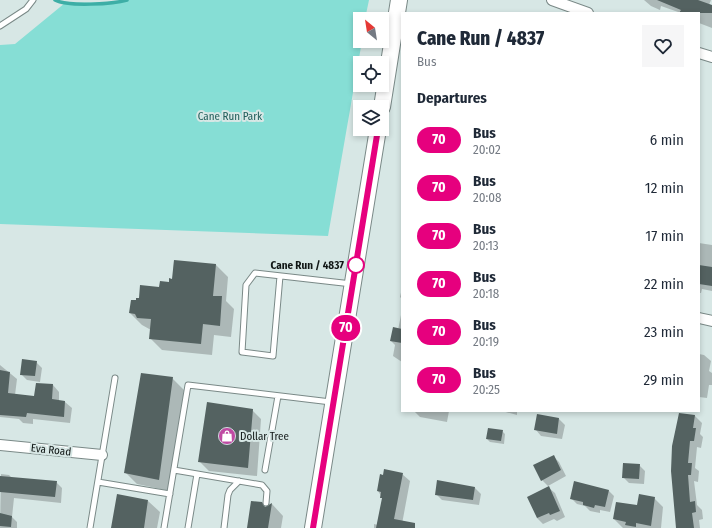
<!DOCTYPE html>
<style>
body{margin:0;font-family:"Fira Sans Condensed",sans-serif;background:#f6f6f7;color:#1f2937;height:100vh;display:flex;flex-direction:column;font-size:15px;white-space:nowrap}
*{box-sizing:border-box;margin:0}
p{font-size:13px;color:#747a83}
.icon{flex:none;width:22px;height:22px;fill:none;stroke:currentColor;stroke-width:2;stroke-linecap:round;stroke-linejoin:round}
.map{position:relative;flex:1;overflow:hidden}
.details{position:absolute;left:401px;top:12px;width:299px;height:400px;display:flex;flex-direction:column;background:#fff;border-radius:0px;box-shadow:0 2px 6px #0003}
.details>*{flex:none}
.badge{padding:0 8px;border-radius:13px;font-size:14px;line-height:26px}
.needle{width:26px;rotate:330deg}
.fabs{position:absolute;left:353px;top:12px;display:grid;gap:8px}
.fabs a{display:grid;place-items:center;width:36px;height:36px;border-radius:0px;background:#fff;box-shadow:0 2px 6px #0003;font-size:20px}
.map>.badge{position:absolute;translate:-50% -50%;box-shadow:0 0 0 2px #fff}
h2{padding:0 16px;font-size:15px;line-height:36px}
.round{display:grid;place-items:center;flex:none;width:42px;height:42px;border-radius:0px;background:#f6f6f7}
.headline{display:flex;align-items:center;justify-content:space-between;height:68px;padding:0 16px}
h1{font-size:19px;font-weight:800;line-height:30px}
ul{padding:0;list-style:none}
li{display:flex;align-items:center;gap:12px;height:48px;padding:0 16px}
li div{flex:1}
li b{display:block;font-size:15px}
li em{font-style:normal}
li .badge{min-width:44px;font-weight:700;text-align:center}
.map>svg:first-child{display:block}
.green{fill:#86ded5}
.shadow{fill:#0003}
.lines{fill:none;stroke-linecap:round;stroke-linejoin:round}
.stream{stroke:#3daea6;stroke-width:3.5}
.building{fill:#546261}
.service-casing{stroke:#7a8987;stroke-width:7}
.minor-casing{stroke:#7a8987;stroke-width:12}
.trunk-casing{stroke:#7a8987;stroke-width:18}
.service{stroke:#fff;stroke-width:5}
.minor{stroke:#fff;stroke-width:10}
.trunk{stroke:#fff;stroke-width:16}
.line-casing{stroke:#fff;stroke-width:9}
.line{stroke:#e6007e;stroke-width:6}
.stop-dot{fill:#fff;stroke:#e6007e;stroke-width:2}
.labels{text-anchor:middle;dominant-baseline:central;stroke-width:4;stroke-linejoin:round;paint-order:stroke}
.park-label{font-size:11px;fill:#205d59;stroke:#d7e7e5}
.stop-label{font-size:11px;font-weight:bold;fill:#101615;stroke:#d7e7e5;text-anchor:end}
.poi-label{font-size:11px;fill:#101615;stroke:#d7e7e5;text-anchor:start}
.street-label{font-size:11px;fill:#101615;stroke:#d7e7e5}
</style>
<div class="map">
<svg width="712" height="528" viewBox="0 0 712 528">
<rect width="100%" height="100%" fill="#d7e7e5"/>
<path class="green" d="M121,0H369L365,19H360V41H362L328,236L0,224V45L15,44L65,3L118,2Z"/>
<path class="shadow" d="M644,0H711L709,5L712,6V28L699,23V13H681L661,6L660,10L651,6Z
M699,243L712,245V291L702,289L701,293H699Z
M174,261L216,265L228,277L226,301L234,309L231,337L214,335L212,355L162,350L150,338L151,330L142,325L130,313L137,301L173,280Z
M402,288V299L400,297Z
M402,310V362L393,356L395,345L391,341L398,330Z
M699,354L704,355L711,361L709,371L712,373V385H709L707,398L699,397Z
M36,362L42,368L40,382L27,380L21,374Z
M0,365L17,379L15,395L35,397L53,385L59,392V401L65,402L72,408L70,423L33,419V424L23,423L19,419L0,417Z
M172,378L184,390L170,491L137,484L125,472Z
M252,410L261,419L257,476L209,471L200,462Z
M414,411H449L447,422L420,417Z
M502,411H517V415Z
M680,414L695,416L702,423L700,434L703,437L701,448L697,447L695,468L699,471L698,482L694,481L697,505L702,510L703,519L699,520L700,528H677Z
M559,419L565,425L562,439L541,436L536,430Z
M502,431L505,434L504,444L490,442L487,439Z
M553,456L559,462L566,476L548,486L542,480Z
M639,465L645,471L644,484L629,483L623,477Z
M1,474L9,475L12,478L56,482L62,488L61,503L14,498L12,517L17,522V528H0Z
M402,474L410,481L402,524L406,528H374V524L378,525L383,499L378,491Z
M475,488L481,494L479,505L442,500L436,494Z
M549,488L555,493L565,517L557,521L554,519L543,524L537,518Z
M608,490L614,496L610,512L600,510V513L590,511L585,506L577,504L571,498Z
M654,498L663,507L661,528H623L614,519Z
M148,501L160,512L157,528H112Z
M262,503L266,508L272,504L283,516L281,528H248Z"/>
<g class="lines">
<path class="stream" d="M55,0C68,7 114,4 127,0"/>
</g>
<path class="building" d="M657,0H698L712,5V13H679L681,10Z
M174,260L216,264L213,296H222L220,326L203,324L201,344L149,339L151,319L137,318L135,314L129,313L131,300H136V298H139L140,285L159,287L160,281L169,282V278L172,279Z
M699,265L712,267V286L699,284Z
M393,327L402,329V343L390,341Z
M22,359L37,361L35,376L20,375Z
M0,370L10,372L8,393L34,396L36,383L53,384L52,399L65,401L64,417L27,413L26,417L0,415Z
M141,373L173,377L159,480L124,473Z
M207,402L253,409L248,468L198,462Z
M679,413L695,415L693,428H696L694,441H690L688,463H692L691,475H688L690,502L695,501L696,512L692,513L694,528H676L671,471L672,446Z
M537,414L559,418L557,434L534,430Z
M488,428L503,430L501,441L486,439Z
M554,455L561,470L541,481L533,465Z
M623,463L640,464L639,479L622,478Z
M384,469L403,473L394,519L415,523V528H376L382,498H380L381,492L377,491L380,474L383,475Z
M0,476L57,481L55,497L0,492Z
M437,480L475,487L473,500L435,495Z
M574,481L609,490L605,507L595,505L594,508L583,505V502L570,499Z
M549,486L560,511L550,515L549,513L537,518L527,497Z
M117,494L148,500L144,528H111Z
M639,494L655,497L651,526L636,523V527L625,525L626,522L613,519L616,502L637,505Z
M251,501L262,502L265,507L272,503L268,528H247Z
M0,513L12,516L11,527L0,526Z"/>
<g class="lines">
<g class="service-casing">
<path id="service" d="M0,26L26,9L33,0
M280,276L273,356L242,352L246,285L255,273L352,284
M174,470L262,485L267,491L266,503
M265,470L278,396
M98,482L170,494
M90,528L115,378
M164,528L188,385L331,402
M188,528L197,474
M224,528L228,495L230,490L239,481"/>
</g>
<g class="minor-casing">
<path id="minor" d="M552,0L588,13
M699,53L712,57
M699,318L712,321
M0,445L102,455"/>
</g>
<g class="trunk-casing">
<path id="trunk" d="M382,107L399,0
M313,528L378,129"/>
</g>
<use href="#service" class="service"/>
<use href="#minor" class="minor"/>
<use href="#trunk" class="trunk"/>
</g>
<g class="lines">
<g class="line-casing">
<path id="line" d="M313,528L378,129"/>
</g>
<use href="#line" class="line"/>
</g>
<defs>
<g id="shop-disc" transform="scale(0.9)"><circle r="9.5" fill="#bf4aa3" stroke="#d7e7e5"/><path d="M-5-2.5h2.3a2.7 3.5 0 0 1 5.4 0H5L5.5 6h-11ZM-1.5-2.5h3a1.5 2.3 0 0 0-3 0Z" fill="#fff"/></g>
</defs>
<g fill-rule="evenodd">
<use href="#shop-disc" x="227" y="436"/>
</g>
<circle class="stop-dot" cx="356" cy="265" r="8"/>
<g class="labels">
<g class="park-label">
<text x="230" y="116">Cane Run Park</text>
</g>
<g class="stop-label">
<text x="344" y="265">Cane Run / 4837</text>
</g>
<g class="poi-label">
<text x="240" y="436">Dollar Tree</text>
</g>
<g class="street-label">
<text transform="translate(51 450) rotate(6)">Eva Road</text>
</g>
</g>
</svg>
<div class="fabs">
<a><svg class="needle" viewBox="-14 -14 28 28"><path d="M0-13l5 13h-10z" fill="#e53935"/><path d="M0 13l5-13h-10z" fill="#747a83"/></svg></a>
<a><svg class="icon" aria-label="locate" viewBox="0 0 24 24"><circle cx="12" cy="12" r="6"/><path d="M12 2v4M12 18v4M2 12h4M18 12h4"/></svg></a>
<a><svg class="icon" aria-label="layers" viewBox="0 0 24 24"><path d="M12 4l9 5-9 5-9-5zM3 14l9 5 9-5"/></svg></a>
</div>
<b class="badge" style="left:346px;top:328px;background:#e6007e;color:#fff">70</b>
<section class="details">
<div class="headline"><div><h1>Cane Run / 4837</h1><p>Bus</p></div><a class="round"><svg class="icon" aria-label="heart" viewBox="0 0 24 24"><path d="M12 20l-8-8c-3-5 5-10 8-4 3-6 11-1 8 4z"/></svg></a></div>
<h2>Departures</h2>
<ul>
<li><span class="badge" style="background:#e6007e;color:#fff">70</span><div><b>Bus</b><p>20:02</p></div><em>6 min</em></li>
<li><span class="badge" style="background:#e6007e;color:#fff">70</span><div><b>Bus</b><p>20:08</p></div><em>12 min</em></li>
<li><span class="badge" style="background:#e6007e;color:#fff">70</span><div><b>Bus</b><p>20:13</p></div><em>17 min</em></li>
<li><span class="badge" style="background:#e6007e;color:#fff">70</span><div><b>Bus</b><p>20:18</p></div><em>22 min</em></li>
<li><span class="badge" style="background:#e6007e;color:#fff">70</span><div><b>Bus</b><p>20:19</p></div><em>23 min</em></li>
<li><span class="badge" style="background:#e6007e;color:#fff">70</span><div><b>Bus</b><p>20:25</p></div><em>29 min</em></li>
</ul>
</section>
</div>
